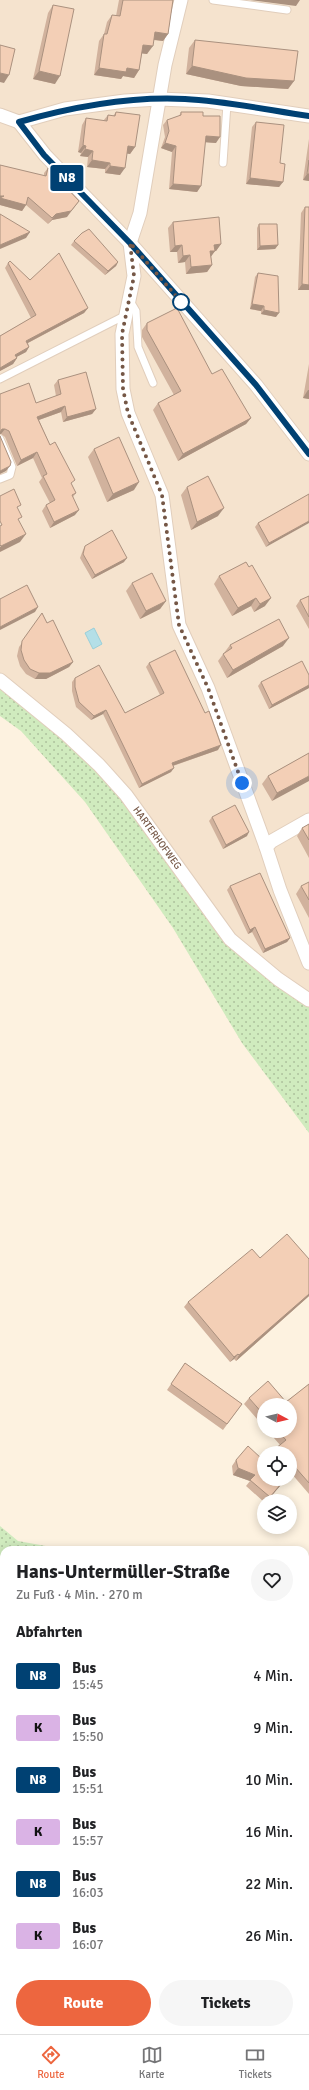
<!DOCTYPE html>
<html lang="de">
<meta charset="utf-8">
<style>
body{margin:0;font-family:Signika,sans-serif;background:#f6f6f6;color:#202124;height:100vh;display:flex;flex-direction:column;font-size:15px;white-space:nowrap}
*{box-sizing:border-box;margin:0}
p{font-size:13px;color:#757577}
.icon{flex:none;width:22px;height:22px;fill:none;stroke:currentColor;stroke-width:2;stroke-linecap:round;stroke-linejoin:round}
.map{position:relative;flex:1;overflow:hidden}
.panel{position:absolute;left:0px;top:1546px;width:309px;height:488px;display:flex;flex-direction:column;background:#fff;border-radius:12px 12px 0 0;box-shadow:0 2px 10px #0003}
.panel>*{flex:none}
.badge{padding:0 8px;border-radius:3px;font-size:14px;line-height:26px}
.needle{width:26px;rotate:97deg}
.tools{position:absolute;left:257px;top:1398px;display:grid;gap:8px}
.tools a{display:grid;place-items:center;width:40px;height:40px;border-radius:50%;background:#fff;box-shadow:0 2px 10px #0003;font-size:20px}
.you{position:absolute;width:20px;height:20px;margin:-10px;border:3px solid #fff;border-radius:50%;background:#1a73e8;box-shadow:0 0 0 6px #1a73e833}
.map>.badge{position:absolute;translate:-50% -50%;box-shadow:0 0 0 2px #fff}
h2{padding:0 16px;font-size:15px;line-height:36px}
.round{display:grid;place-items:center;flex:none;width:42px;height:42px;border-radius:21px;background:#f6f6f6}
.head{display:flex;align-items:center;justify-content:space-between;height:68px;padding:0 16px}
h1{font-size:19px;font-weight:700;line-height:30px}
.button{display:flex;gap:8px;margin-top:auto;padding:8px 16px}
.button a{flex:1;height:46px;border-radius:24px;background:#ed663f;color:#fff;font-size:16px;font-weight:700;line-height:46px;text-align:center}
.button a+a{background:#f6f6f6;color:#202124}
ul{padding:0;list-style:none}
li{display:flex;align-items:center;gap:12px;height:52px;padding:0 16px}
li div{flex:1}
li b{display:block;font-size:15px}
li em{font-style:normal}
li .badge{min-width:44px;font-weight:700;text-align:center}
.tabs{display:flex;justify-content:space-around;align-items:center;height:56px;border-top:1px solid #e0e0e0;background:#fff;font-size:11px;color:#757577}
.tabs a{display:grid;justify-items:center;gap:2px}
.tabs .current{color:#ed663f}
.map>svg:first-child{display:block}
.residential{fill:#f5e3ce}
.grass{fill:url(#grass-dots)}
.water{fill:#b4dfe7;stroke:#9acfd9}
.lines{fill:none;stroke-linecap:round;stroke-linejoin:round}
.stream{stroke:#9acfd9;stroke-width:5}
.lane-casing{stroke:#e1cebc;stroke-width:9}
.street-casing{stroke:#e1cebc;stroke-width:15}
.lane{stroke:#fff;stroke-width:7}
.street{stroke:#fff;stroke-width:13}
.wall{fill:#d1b29d}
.shaded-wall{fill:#aa917f}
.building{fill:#f3cfb6;stroke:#aa917f}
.line-casing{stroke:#fff;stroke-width:9}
.line{stroke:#004173;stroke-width:6}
.walk{stroke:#755746;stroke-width:4;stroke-dasharray:0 7.2}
.stop-dot{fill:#fff;stroke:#004173;stroke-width:2}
.labels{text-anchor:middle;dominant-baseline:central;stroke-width:3.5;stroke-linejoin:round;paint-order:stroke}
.street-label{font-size:10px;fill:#755746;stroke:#fff6e7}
</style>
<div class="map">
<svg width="309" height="2034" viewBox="0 0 309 2034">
<defs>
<pattern id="grass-dots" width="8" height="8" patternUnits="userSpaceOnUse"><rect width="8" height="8" fill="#d0ebbe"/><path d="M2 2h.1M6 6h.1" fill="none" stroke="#adc19c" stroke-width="1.8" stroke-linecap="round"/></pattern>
</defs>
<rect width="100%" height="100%" fill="#fdf2e0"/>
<path class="residential" d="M0,0H309V1000L230,939L0,680Z
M309,1876V2034H13L12,2030H305V1877Z"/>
<path class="grass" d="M0,680L99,765L230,939L309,1000V1133L242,1043L173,928L85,802L21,731L0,716Z
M0,1526L18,1541L68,1550H4V1617L0,1614Z
M0,1673L4,1674V1766H0Z
M305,1719L309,1721V1820L305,1818Z"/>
<path class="water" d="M94,628L102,644L93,649L85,633Z"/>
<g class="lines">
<path class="stream" d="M0,1718L4,1719
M305,1798L309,1800"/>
<g class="lane-casing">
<path id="lane" d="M213,0L287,10
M223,163L227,104
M130,301L136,311L138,347L153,383
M0,379L126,315
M0,439L12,467L10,475L0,479
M0,2030L28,2034"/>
</g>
<g class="street-casing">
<g id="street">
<path d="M181,0L165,65L140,213L130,243L134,276L122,334L123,389L128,413L162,495L179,625L208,688L266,847L280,890L309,963"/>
<path d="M0,115L19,122L65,109L125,101L159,99L208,101L309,116"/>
<path d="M19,122L45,155L130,243L256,385L309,454"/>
<path id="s1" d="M0,680L66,734L99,765L126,795L230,939L278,979L309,1000"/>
<path d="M266,847L272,841L309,820"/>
</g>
</g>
<use href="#lane" class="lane"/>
<use href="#street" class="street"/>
</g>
<path class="wall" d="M119,0H173L168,34L163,41L153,40L147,54L142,53L139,70L134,78L123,76L121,79L94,75L99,41L104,34L107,22L112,15L116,16Z
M53,5L55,84L33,79L48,13Z
M195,40L294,81L288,89L241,86L186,74L189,48Z
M116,112L135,147L130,154L127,153L120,175L105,173V169L87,167L88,157L80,156L81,153L78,152L82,125L86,118L103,121L108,115L113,116Z
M181,112L203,116L216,143L205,142L201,186L197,192L169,189L172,152L161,148L165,137L163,125L167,120L179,116Z
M256,122L280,163L283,182L279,187L246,184L252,127Z
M309,139V181L303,180Z
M0,165L44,176V173L48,168L67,217L52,220L48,224L26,205L22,211L0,205Z
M305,207L309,290H298L301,213Z
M173,222L221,244L216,251H215L211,256L212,265L207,272L186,274L185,262L178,263L177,252H170L168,228Z
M259,224L278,245L275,249L257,250V228Z
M74,241L118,262L116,266L105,275L71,245Z
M8,263L30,280L88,308L84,313L28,343L29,347L26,352L16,357L17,358L13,364L0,371V336L31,318L5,268Z
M258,273L276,317L261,314V311L250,309L255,277Z
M147,323L212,374L251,418L246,424L178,461L153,410L158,403L174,395L142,337V330Z
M309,364V399L303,398Z
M58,380L96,409L92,414L63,422L61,412L39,420L50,445L76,493L73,497L75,515L50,528L42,511L46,505L50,503L39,482L42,478L33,458L17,466L5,437L1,434H0V394L36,403L56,396L54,385Z
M94,449L134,490L107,502L88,457Z
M187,487L218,516L191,530L181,495Z
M309,494L266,547L255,527L258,523Z
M85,546L124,562L92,579L80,558L83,550Z
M249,567L265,606L254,612L251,606L232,616L214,584L219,576Z
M132,583L166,601L160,609L140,619L126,591Z
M309,596V629L296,606L300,600Z
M42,613L47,623L73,662L69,667L46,679H35L26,674L20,666L17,656L19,647Z
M230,645L283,646L227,678L218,661Z
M149,663L218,750L173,766L171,772L139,788L103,714L91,720L76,707L72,691V682L75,678L125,713L160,695L146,667Z
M309,675V688L269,709L258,686L261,682Z
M309,753L272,801L262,784L268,776Z
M212,817L247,836L223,849L209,821Z
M309,824V858L297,836L302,828Z
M309,882V918L296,894L301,886Z
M230,886L290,938L287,942L263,953L252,932L248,934L227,890Z
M260,1258L309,1259V1296L236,1361L234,1359L230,1362L184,1307L188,1302Z
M185,1363L242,1404L223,1430L167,1390Z
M309,1384V1494L291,1473L280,1445L268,1431H290L264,1405V1427L244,1404L249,1398L286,1402Z
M236,1460L286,1479L267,1501H264V1502L246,1486L250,1481L233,1475L232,1466Z
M201,2030H287L286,2034H200Z"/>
<path class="shaded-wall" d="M250,0H300L296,6Z
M155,32L168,34L163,41L149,39Z
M143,45L153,46L147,54L138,53Z
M192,66L294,81L288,89L241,86L186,74Z
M99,68H127L139,70L134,78L123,76L121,79L94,75Z
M39,71L60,76L55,84L33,79Z
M0,73L9,75L4,83L0,82Z
M206,136L220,137L216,143L202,142Z
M165,143L176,146L172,152L161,148Z
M83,145L86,146L81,153L78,152Z
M128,146L135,147L130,154L124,153Z
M85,149L93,151L88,157L80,156Z
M92,160L110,163L105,169L87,167Z
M110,166L125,168L120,175L105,173Z
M307,174H309V181L303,180Z
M250,178L283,182L279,187L246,184Z
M173,184L201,186L197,192L169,189Z
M0,196H4L26,205L22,211L0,205Z
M79,201L67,217L52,220L48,224L56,214Z
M30,232L26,238L0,249V245Z
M221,244L216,251L209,252L214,245Z
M182,245L177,252H170L175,246Z
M278,245L275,249L257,250L260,246Z
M210,251H215L210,258Z
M190,255L185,262L178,263L183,256Z
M118,262L116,266L105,275L108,271Z
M212,265L207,272L186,274L191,267Z
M302,284L309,285V290H298Z
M252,304L264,306L261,311L250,309Z
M88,308L84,313L22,346L26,341Z
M264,310L279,313L276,317L261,314Z
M29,347L26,352L11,360L15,355Z
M17,358L13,364L0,371V368Z
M308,390H309V399L303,398Z
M65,406L61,412L33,422L37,417Z
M96,409L92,414L63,422L67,417Z
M251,418L246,424L178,461L183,454Z
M2,429H5L1,434H0V431Z
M37,452L33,458L17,466L21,460Z
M10,466L6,471L0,474V471Z
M139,482L134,490L107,502L113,494Z
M224,508L218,516L191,530L197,522Z
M79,510L75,515L50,528L54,522Z
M309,521V523L266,547L269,543Z
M26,534L20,542L0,552V547L1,546Z
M127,558L124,562L92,579L95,575Z
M256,598L251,606L232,616L238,608Z
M271,598L265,606L254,612L260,604Z
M166,601L160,609L140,619L146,611Z
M38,607L35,612L0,630V627Z
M289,638L283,646L227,678L233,670Z
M73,662L69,667L46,679H35L39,673Z
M309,685V688L269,709L272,705Z
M106,710L103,714L91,720L94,716Z
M221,745L218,750L169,767L172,763Z
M174,768L171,772L139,788L142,784Z
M309,776V781L272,801L277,793Z
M249,832L247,836L223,849L226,845Z
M255,927L252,932L248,934L250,930Z
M290,938L287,942L263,953L265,949Z
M309,1294V1296L236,1361L239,1355Z
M238,1354L234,1359L230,1362L234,1357Z
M238,1468L255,1475L250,1481L233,1475Z
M285,1479H286L267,1501L270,1497Z
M305,1963L309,1964V1972H305Z"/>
<path class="building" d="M123,0H173L168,34L155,32L153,46L143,45L139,70L127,68L126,72L99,68L104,34H107L112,15L120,16Z
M53,5L74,9L60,76L39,71Z
M195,40L298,51L294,81L246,78L192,66Z
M0,45L15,49L9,75L0,73Z
M116,112L140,115L135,147L128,146L125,168L110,166V163L92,160L93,151L85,149L86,146L83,145L86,118L107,121L108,115L115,116Z
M181,112H203V116H220V137L206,136L201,186L173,184L176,146L165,143L169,131L167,120L181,115Z
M256,122L284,125L280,163L285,164L283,182L250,178Z
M309,160V174H307Z
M0,165L46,176L48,168L79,201L71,211L56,214L52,218L28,197L26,205L0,198L4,196H0Z
M305,207H309V285L302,284Z
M0,214L30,232L0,245Z
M219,217L221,244L214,245L215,251H210L212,265L191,267L190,255L183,256L182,245L175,246L173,222Z
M259,224H277L278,245L260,246Z
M89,229L118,262L108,271L74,241L82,233Z
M59,253L88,308L26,341L29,347L15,355L17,358L0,368V336L36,315L8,263L10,261L30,280Z
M258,273L278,276L279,313L264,310V306L252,304Z
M177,308L212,374L222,369L251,418L183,454L158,403L181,391L147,330V323Z
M86,372L96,409L67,417L65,406L37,417L50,445L55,442L75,480L71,483L76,493L72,495L79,510L54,522L46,505L55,500L43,476L47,474L37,452L21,460L9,431L5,429H2L0,432V394L29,383L36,403L61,394L58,380Z
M0,436L11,462L10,466L0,471Z
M119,437L139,482L113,494L94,449Z
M208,476L224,508L197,522L187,487Z
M14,489L21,505L17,507L22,517L18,519L26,534L1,546L0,545V526L2,525L0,521V496Z
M309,494V521L269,543L258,523Z
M112,530L127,558L95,575L83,554L85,546Z
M246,562L249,567L252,565L271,598L260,604L256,598L238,608L219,576Z
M152,573L166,601L146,611L132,583Z
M27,585L38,607L0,627V599Z
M309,596V617L300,600Z
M42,613L47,623L53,620L73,662L50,673H39L30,669L24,660L21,650L22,641Z
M279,619L289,638L233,670L223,654L232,648L230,645Z
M175,650L205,713L209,711L221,745L172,763L174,768L142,784L106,710L94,716L79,702L75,687V678L99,665L125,713L164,693L149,663Z
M302,661L309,675V685L272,705L261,682Z
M309,753V776L277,793L268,776Z
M235,805L249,832L226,845L212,817Z
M309,824V840L302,828Z
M260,873L290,938L265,949L255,927L250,930L230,886Z
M309,882V900L301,886Z
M287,1234L309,1259V1294L239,1355L238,1354L234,1357L188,1302L252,1249L260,1258Z
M185,1363L242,1404L227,1424L171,1384Z
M268,1381L286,1402L309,1384V1483L295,1467L290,1473V1453H270L286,1440L278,1431H290V1405H264V1415L249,1398Z
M248,1446L262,1459L264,1458V1479H285L270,1497L250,1480L255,1475L238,1468L236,1460Z
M305,1900H309V1964L305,1963Z
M205,2030H287L286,2034H205Z"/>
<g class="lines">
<g class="line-casing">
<path id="line" d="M309,116C268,110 226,101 185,99C128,96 72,107 19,122L44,155L130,243L256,385L309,454"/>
</g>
<use href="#line" class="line"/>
<path class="walk" d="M181,302L183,304L130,243L134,276L122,334L123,389L128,413L162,495L179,625L208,688L242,783"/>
</g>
<circle class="stop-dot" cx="181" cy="302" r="8"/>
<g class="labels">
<g class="street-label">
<text stroke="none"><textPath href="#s1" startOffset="224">HARTERHOFWEG</textPath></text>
</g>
</g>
</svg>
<div class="tools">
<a><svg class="needle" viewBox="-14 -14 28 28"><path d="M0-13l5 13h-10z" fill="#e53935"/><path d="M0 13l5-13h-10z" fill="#757577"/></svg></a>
<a><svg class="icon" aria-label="locate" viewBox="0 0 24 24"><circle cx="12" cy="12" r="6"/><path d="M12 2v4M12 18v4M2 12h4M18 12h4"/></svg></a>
<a><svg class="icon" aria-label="layers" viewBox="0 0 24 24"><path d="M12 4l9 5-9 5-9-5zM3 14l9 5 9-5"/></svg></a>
</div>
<div class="you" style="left:242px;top:783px"></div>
<b class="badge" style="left:67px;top:178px;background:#004173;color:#fff">N8</b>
<section class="panel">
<div class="head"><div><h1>Hans-Untermüller-Straße</h1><p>Zu Fuß · 4 Min. · 270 m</p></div><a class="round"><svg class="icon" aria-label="heart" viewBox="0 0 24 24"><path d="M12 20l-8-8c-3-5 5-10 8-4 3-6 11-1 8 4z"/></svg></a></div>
<h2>Abfahrten</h2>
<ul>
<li><span class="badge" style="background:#004173;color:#fff">N8</span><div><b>Bus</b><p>15:45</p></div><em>4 Min.</em></li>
<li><span class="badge" style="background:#dab3e5;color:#111">K</span><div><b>Bus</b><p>15:50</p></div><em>9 Min.</em></li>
<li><span class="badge" style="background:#004173;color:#fff">N8</span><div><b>Bus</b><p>15:51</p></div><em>10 Min.</em></li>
<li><span class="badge" style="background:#dab3e5;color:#111">K</span><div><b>Bus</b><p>15:57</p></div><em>16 Min.</em></li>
<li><span class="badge" style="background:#004173;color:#fff">N8</span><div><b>Bus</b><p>16:03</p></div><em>22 Min.</em></li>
<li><span class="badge" style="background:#dab3e5;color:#111">K</span><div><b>Bus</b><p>16:07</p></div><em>26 Min.</em></li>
</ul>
<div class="button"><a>Route</a><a>Tickets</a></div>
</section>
</div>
<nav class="tabs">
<a class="current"><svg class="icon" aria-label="directions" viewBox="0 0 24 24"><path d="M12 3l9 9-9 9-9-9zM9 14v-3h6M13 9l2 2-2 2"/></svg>Route</a>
<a><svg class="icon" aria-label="map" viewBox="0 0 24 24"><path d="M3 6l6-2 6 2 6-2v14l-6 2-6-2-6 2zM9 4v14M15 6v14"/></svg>Karte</a>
<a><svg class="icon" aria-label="tickets" viewBox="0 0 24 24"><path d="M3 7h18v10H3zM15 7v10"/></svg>Tickets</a>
</nav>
